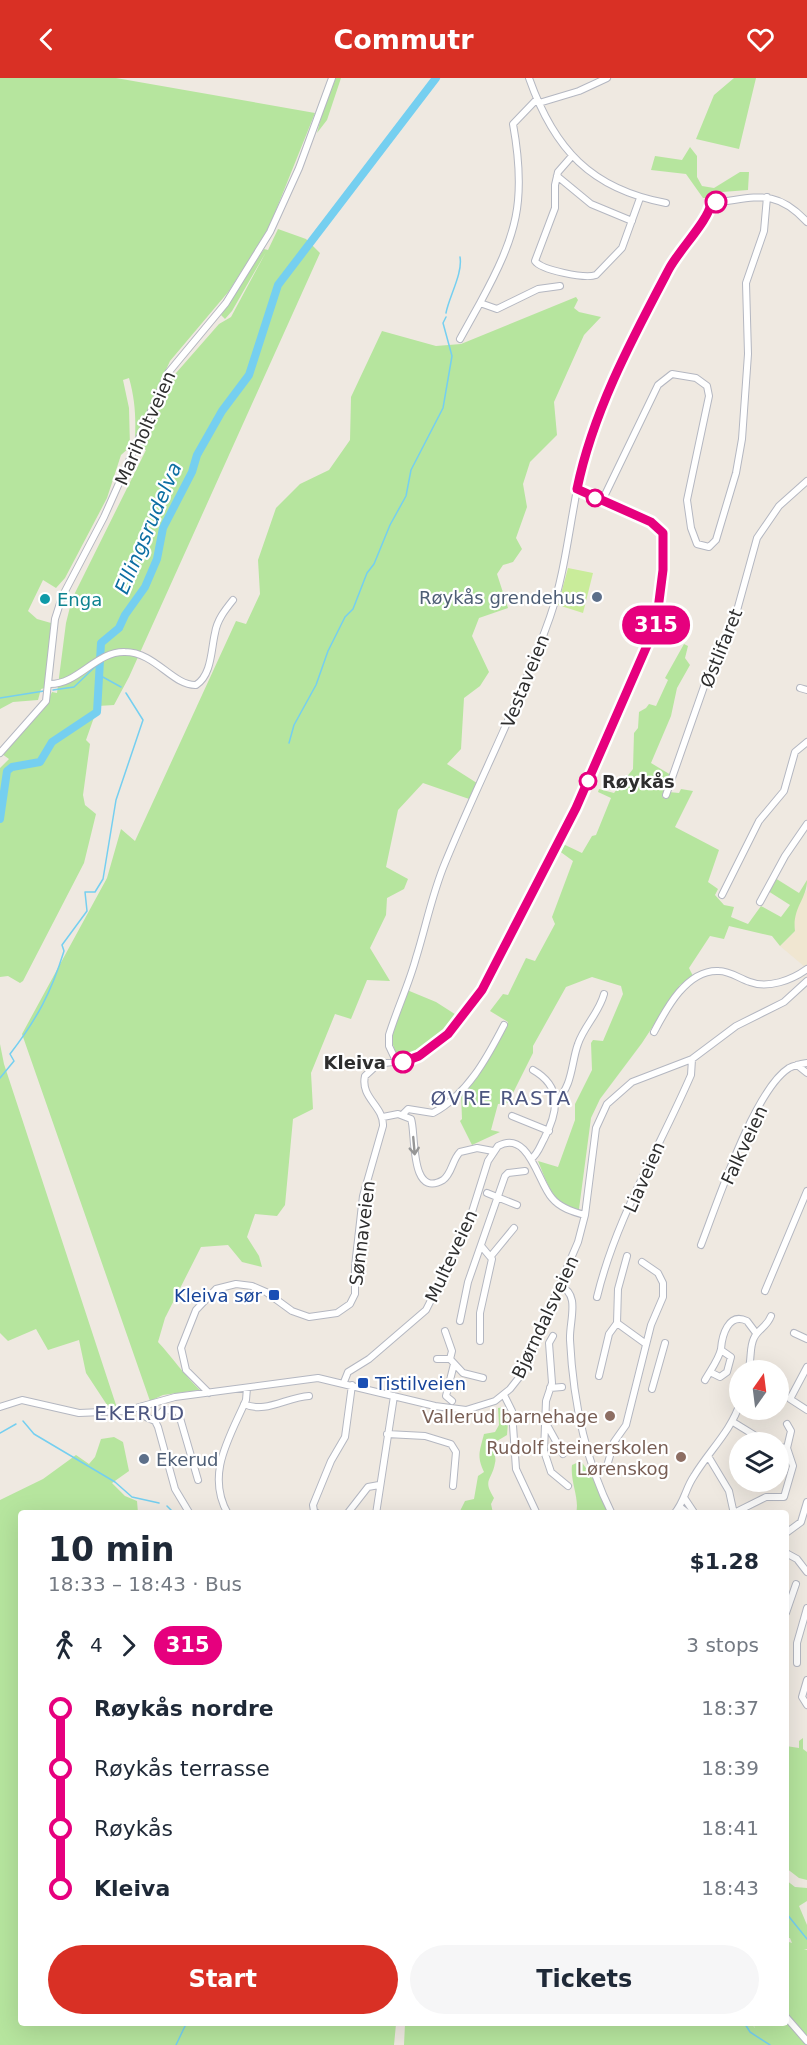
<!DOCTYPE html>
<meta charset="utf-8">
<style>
body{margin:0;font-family:"DejaVu Sans",sans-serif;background:#f6f6f7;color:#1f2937;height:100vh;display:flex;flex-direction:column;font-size:22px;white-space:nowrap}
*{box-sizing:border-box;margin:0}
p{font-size:20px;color:#747a83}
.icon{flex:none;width:33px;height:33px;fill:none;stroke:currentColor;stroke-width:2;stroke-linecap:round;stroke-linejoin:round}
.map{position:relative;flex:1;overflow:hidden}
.details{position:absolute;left:18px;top:1432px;width:771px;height:516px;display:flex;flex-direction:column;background:#fff;border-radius:6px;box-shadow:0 6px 24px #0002}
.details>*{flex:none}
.badge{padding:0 12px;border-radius:20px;font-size:21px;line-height:39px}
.needle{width:39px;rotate:14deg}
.fabs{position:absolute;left:729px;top:1282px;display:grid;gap:12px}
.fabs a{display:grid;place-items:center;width:60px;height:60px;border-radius:50%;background:#fff;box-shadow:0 6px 24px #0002;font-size:30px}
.map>.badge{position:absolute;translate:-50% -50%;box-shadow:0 0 0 3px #fff}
.legs{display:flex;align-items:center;gap:9px;height:66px;padding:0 30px;font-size:20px}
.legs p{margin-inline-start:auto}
.summary{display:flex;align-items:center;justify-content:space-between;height:102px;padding:0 30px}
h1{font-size:33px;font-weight:800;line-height:45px}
.cta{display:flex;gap:12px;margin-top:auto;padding:12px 30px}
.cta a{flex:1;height:69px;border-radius:36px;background:#d93025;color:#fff;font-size:24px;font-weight:800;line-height:69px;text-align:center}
.cta a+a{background:#f6f6f7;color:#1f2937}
ul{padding:0 30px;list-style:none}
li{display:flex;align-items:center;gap:21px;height:60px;font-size:22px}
li i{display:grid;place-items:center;width:9px;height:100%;margin:0 8px;background:currentColor}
li i::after{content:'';width:15px;height:15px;margin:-8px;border:4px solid;border-radius:50%;background:#fff}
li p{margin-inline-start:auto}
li:first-child i{background:linear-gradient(#0000 50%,currentColor 0)}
li:last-child i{background:linear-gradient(currentColor 50%,#0000 0)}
header{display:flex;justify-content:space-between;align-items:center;height:78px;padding:0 30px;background:#d93025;color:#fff;font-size:27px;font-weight:800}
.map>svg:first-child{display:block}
.education{fill:#f0e6d1}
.green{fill:#b6e59e}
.pitch{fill:#c9ec9a}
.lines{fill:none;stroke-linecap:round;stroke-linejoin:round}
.stream{stroke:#75cff0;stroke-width:1.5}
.river{stroke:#75cff0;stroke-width:8}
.minor-casing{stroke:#b4b7c1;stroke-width:8}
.minor{stroke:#fff;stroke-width:6}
.oneway{stroke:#969696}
.line-1-casing{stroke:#fff;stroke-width:14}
.line-1{stroke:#e6007e;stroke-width:9}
.stop-1-dot{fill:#fff;stroke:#e6007e;stroke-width:3}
.service-dot{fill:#5c6f8a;stroke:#fff;stroke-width:2}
.culture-dot{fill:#0f9aa8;stroke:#fff;stroke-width:2}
.transit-dot{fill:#1a4fb4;stroke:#fff;stroke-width:2}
.education-dot{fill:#8d6e63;stroke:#fff;stroke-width:2}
.labels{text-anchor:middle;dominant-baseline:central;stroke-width:4.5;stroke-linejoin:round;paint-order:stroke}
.street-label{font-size:18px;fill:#2e2e2e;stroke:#fff}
.service-label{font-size:18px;fill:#4e5e75;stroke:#fff;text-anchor:end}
.culture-label{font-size:18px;fill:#0d838f;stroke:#fff;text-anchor:start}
.stop-label{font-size:18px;font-weight:bold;fill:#2e2e2e;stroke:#fff;text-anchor:start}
.transit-label{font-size:18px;fill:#164399;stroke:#fff;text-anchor:end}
.education-label{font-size:18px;fill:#785e54;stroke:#fff;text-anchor:end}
.water-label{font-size:20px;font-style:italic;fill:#0d6fa3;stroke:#fff}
.neighbourhood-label{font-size:20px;letter-spacing:1.5px;fill:#4d5680;stroke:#fff}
</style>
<header><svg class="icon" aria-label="back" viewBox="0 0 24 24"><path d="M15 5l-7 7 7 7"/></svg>Commutr<svg class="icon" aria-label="heart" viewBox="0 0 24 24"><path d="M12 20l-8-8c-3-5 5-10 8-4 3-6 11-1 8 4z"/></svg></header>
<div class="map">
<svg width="807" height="1967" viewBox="0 0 807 1967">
<rect width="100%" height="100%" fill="#efe9e1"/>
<path class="education" d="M807,812V888L805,889L780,868L795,853L793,839L800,821Z"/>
<path class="green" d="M0,0H116L315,35L268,152L229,213L170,283L135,360C136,339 135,321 129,300L123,302L129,330L130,369L121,377L107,420L65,500L56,510L43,502L28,533L37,541L51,545L45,610L41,611L38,622L13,624L0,631Z
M336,0H341L327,42L317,55L324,28Z
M734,0H756L739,71L696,61L714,17Z
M690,69L697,78V99L702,108L714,110L740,94H749L748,112L722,114L716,120H703L686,96L651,92L655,78L682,82Z
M278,151L306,161L320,175L129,599L114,627L98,628L86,662L90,666L83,717L85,727L96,736L84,785L23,903L20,905L8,898L0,899V690L9,681L2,676L43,632L52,614L57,615L66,545L72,521L146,372L139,370L152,347L169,303L219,246L231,239L266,174L232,233L225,241L221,237L264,171L268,172Z
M576,219L578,222L574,230L579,234L601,239L584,257L554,324L557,357L530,384L523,406L527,429L516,460L522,471L513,484L503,487L497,496L508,530L479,540L472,558L489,594L480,608L464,620L461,671L447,686L480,707L472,722L423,705L398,732L386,789L408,801L404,811L387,820L386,837L370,870L390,903L367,902L351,941L335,936L311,995L313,1031L293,1041L285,1127L277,1138L255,1136L247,1159L259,1178L262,1189L242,1184L228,1167L201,1169L165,1240L158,1264C173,1280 184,1297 200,1312L163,1317L150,1323L22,956L107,800L121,751L135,763L236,543L246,546L260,516L258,482L276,430L300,406L329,392L350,362L351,319L382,253L436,268L461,266Z
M684,566L688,568L685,580L690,587L677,610L671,638L651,685L671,697L662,719L666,721L669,714L679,715L681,711L693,713L675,749L719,772L708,804L718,811L715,817L724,827L734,829L731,839L748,846L761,828L781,839L790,827L768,813L775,800L799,815L807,802C807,821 792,830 795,853L780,868L772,858L729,848L724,861L710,858L689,890L693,898L680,907L642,965L600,1021L591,1040L579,1131C554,1131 546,1102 538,1083L558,1089L575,1042V1026L592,992L591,965L593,962L603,963L623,916L621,908L592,899L566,909L533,968V975L508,1025L498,1026L491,1052L500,1054L472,1067L460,1043L462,1041L461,1015L491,977L508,944L490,933L503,916L508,917L526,880L535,883L555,846L552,839L573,783L558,772L561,765L582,775L592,758L596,757L611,720L598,714L599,711L614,715L633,691L634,655L638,650L639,634L646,630L649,626L656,628L668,602L665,600Z
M407,912L436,924L461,940C446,958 426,974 404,983C380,965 399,936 407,912Z
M0,966L4,986L117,1330H109L86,1295L79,1262L48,1272L36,1251L8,1263L0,1255Z
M504,1329L508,1344L507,1357L492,1366C492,1373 497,1378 495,1385C492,1403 482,1401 494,1420L491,1426L493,1435H501H459L465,1423L474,1421L478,1398L484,1394C477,1379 479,1375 484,1356L495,1354L499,1347L498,1330Z
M114,1359L123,1364L129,1393L112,1405L125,1418L137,1423L138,1435L21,1436V1946H396L394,1967H0V1422L43,1401L76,1377L89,1386L95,1379L101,1361Z
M581,1383L594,1402L609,1435H576C580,1421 570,1404 572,1387Z
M803,1660V1671L807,1674V1802L799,1800L786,1790V1668L799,1670V1663Z
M786,1802L795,1809L807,1810V1823L799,1828L807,1847V1871H804L807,1872V1967H404L405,1946H752L755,1950L753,1946H786V1863L792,1865L790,1860H786Z"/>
<path class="pitch" d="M568,490L593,495L583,535L558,527Z"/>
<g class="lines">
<path class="stream" d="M446,235C449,219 463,195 460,179
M101,598L121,609
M53,612L74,609L99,585
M0,620L44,613
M289,665L294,647L316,607L328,573L345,539L353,531L367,495L374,486L390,447L406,418L411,392L443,330L452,278L443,245L446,239
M0,1000L14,983L10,976C37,941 51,915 64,873L62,867L87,833L85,814H95L103,801L116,722L143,642L126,615
M23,1343L34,1356L115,1404L132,1419L159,1425
M0,1355L16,1346
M167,1428L175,1436
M786,1835L807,1861
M745,1946L750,1954L770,1967
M176,1967L186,1946"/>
<path class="river" d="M0,741L7,693L12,689L40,684L52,664L97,634L101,565L119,550L125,537L145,509L157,481L163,450L192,394L197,377L222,333L249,297L278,207L436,0"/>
<g class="minor-casing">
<path id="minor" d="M529,0C554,71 591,111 666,125
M539,25L579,13L607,0
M572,78L558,94L555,107V130L535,183C541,192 585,201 596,197L622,170L640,120
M557,98L591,126L632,143
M480,225C517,157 527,123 513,46L537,21
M460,261L480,225L497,231L538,211L560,208
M602,423L658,307L672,296L696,300L707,308L709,318L687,422L691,450L697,466L709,469L716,462L736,395L742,361L748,276L746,205L764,153L767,119
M49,606C78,607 96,573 125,574C155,574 173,608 196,607C212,597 211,571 215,555C217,542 225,532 233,522
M800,610L807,612
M0,675L46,623L55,541L62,519L104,439L168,295L226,225L270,154L299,90L332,0
M666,717L707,600L733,547L757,460L779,428L807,403
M722,817L759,743L784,713L795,674L807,664
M760,824L785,778L807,746
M654,954C666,931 687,891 719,893C730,893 740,901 750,904C768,911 792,902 807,891
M397,985L389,968V957C397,931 409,906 416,880C426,848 432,816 445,785C479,702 520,624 550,539C572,474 571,404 597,340C619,285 647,229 677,178C687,161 708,145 711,125C754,121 774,108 807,144
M797,987L807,995
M556,1023C573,1008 571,985 578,966C584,948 599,935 604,916
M403,1036L408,1031L433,1035C467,1017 487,980 504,947
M512,1038L549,1053
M383,1039L398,1036L411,1041C416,1052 409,1122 443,1102C452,1096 452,1082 460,1074L477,1070L493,1073
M531,1081C538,1076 540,1068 544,1061C558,1034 563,1009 533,992
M487,1115L517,1127
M701,1167C717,1126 754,1012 789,990C795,987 801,986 807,985
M491,1178L514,1150
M627,1178L618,1211L617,1245L646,1266
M560,1208C581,1216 569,1243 570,1262C573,1321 585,1382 612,1436
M765,1213L807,1113
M597,1219C616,1140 659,1071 691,997L692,981
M460,1243L468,1204L505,1098L508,1095L525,1093
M445,1253L452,1273L450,1281
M794,1255L807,1261
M553,1258L549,1265L552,1305L546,1323L544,1373L551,1394L568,1408
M480,1263V1235L492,1181L482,1169
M437,1281H450L463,1295L483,1300
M807,1289L790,1321L807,1332
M748,1293C752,1282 749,1270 754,1260C758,1251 767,1249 771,1238
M710,1294L720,1299L727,1294L731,1279L721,1272
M599,1298L609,1256L617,1245
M705,1302C710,1293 719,1281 721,1271C722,1258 728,1234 747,1243L756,1255
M344,1304L348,1294L369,1281L426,1232L466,1153L488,1083L498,1068C529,1051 538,1105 552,1120C560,1130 573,1134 585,1137
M550,1310L562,1309
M652,1311L665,1265
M209,1315L186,1292L181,1270L196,1232L216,1211L236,1206L252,1208L266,1214L292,1233L309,1239L337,1235L350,1226L355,1216V1188L363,1118L383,1048C384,1028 360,1020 365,998L378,986L414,981L448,956L475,924L497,884L576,730L652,560L662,512L665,467L663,455L651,445L577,411
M504,1317L512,1333L516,1391L537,1436
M452,1323L446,1318L454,1286
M244,1326C265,1336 287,1319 309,1318
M144,1328L146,1339L155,1343L158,1349L175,1411L190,1436
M0,1329L22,1322L79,1335L125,1333L175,1319L318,1300L435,1328L466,1332L495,1323L510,1311L521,1297L578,1164L585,1137L596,1050L607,1026L632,1004L692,981L736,948L784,924L807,903
M153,1342L164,1332L178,1333L198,1402
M733,1344L767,1365
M547,1347L563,1376
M387,1356L425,1358L451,1366L456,1374L453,1408
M778,1369L787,1370L791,1353L787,1346
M708,1378L729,1413L734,1436
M595,1393L607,1388L614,1364L626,1347L651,1247L663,1219V1205L658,1195L642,1184
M685,1421L695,1436
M680,1429L689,1436
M734,1435L766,1419H784L793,1388L787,1370
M228,1436C205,1396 230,1359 246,1322L247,1310
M318,1436L314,1433L313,1427L331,1383L345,1359L352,1307
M347,1436L368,1409L379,1407
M376,1436L394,1318
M674,1436C685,1423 685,1411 694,1398C709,1373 731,1353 740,1325
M786,1455L801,1444L807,1424
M786,1475L797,1481L807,1494
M786,1535L796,1506
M797,1585V1565L807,1530
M807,1602L802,1619L807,1627
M786,1939L807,1963"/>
</g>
<use href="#minor" class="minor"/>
</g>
<defs><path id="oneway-shaft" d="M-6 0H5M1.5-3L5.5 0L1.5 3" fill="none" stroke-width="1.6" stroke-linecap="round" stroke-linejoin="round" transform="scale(1.5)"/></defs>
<use class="oneway" href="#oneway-shaft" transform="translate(414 1068) rotate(85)"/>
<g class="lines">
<g class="line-1-casing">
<path id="line-1" d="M403,984L419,978L448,956L482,912L576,730L656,547L663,492V455L651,444L577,411C593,333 632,261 669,191C679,172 709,142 711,125L716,124"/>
</g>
<use href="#line-1" class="line-1"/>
</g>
<g class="stop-1-dot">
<circle cx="716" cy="124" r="10"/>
<circle cx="595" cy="420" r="8"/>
<circle cx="588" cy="703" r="8"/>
<circle cx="403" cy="984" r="10"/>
</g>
<g class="service-dot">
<circle cx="597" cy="519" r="6"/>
<circle cx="144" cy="1381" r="6"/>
</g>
<circle class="culture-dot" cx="45" cy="521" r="6"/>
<g class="transit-dot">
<rect x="268" y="1211" width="12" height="12" rx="3"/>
<rect x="357" y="1299" width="12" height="12" rx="3"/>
</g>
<g class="education-dot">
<circle cx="610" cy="1338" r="6"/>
<circle cx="681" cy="1379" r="6"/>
</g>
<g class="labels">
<g class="street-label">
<text transform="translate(145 350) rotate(-66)">Mariholtveien</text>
<text transform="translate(721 570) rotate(-68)">Østlifaret</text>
<text transform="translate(525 603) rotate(-68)">Vestaveien</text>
<text transform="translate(744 1067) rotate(-65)">Falkveien</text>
<text transform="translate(644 1099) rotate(-66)">Liaveien</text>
<text transform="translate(362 1155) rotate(-83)">Sønnaveien</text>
<text transform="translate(451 1178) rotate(-65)">Multeveien</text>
<text transform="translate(545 1239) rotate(-65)">Bjørndalsveien</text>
</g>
<g class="service-label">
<text x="585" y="519">Røykås grendehus</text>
<text x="156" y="1381" text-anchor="start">Ekerud</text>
</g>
<g class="culture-label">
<text x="57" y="521">Enga</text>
</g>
<g class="stop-label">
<text x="602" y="703">Røykås</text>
<text x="386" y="984" text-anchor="end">Kleiva</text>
</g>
<g class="transit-label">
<text x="262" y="1217">Kleiva sør</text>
<text x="375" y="1305" text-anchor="start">Tistilveien</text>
</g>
<g class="education-label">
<text x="598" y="1338">Vallerud barnehage</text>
<text x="669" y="1369">Rudolf steinerskolen<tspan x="669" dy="21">Lørenskog</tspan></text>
</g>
<g class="water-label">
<text transform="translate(148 450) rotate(-67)">Ellingsrudelva</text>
</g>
<g class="neighbourhood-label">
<text x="501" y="1020">ØVRE RASTA</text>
<text x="140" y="1335">EKERUD</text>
</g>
</g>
</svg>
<div class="fabs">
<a><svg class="needle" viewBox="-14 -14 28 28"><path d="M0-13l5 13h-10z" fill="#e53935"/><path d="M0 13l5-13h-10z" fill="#747a83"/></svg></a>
<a><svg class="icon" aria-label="layers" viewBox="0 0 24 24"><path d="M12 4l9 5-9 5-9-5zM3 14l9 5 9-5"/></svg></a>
</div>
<b class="badge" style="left:656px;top:547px;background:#e6007e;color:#fff">315</b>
<section class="details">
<div class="summary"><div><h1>10 min</h1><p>18:33 – 18:43 · Bus</p></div><b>$1.28</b></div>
<div class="legs"><svg class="icon" aria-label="walk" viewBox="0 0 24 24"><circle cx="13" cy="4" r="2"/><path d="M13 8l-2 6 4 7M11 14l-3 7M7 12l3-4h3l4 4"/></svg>4<svg class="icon" aria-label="forward" viewBox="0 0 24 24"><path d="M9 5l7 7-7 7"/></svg><b class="badge" style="background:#e6007e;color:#fff">315</b><p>3 stops</p></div>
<ul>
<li><i style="color:#e6007e"></i><b>Røykås nordre</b><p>18:37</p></li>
<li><i style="color:#e6007e"></i><span>Røykås terrasse</span><p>18:39</p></li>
<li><i style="color:#e6007e"></i><span>Røykås</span><p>18:41</p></li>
<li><i style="color:#e6007e"></i><b>Kleiva</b><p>18:43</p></li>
</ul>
<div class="cta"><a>Start</a><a>Tickets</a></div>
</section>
</div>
